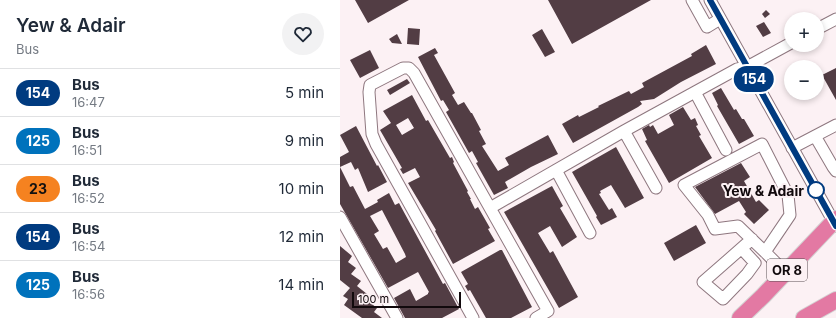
<!DOCTYPE html>
<meta charset="utf-8">
<style>
body{margin:0;font-family:Inter,sans-serif;background:#f2f2f3;color:#1f2937;height:100vh;display:flex;flex-direction:column;font-size:15px;white-space:nowrap}
*{box-sizing:border-box;margin:0}
p{font-size:13px;color:#747a83}
.icon{flex:none;width:22px;height:22px;fill:none;stroke:currentColor;stroke-width:2;stroke-linecap:round;stroke-linejoin:round}
.map{position:relative;flex:1;overflow:hidden}
.side{display:flex;flex-direction:column;background:#fff;width:340px}
.side>*{flex:none}
.badge{padding:0 8px;border-radius:13px;font-size:14px;line-height:26px}
.buttons{position:absolute;left:444px;top:12px;display:grid;gap:8px}
.buttons a{display:grid;place-items:center;width:40px;height:40px;border-radius:50%;background:#fff;box-shadow:0 2px 6px #0003;font-size:20px}
.scale{position:absolute;left:12px;bottom:10px;width:109px;box-sizing:border-box;padding-left:4px;border:2px solid #11090c;border-top:0;font-size:11px;line-height:14px;white-space:nowrap;color:#11090c;-webkit-text-stroke:3px #fcf1f4;paint-order:stroke}
.map>.badge{position:absolute;translate:-50% -50%;box-shadow:0 0 0 2px #fff}
.round{display:grid;place-items:center;flex:none;width:42px;height:42px;border-radius:21px;background:#f2f2f3}
.overview{display:flex;align-items:center;justify-content:space-between;height:68px;padding:0 16px}
h1{font-size:19px;font-weight:600;line-height:30px}
ul{padding:0;list-style:none}
li{display:flex;align-items:center;gap:12px;height:48px;padding:0 16px;border-top:1px solid #e0e1e3}
li div{flex:1}
li b{display:block;font-size:15px}
li em{font-style:normal}
li .badge{min-width:44px;font-weight:700;text-align:center}
main{display:flex;flex:1;min-height:0}
.map>svg:first-child{display:block}
.building{fill:#523d44;fill-rule:evenodd}
.lines{fill:none;stroke-linecap:round;stroke-linejoin:round}
.minor-casing{stroke:#8e777f;stroke-width:13}
.highway-casing{stroke:#d4d3d3;stroke-width:18}
.minor{stroke:#fff;stroke-width:11}
.highway{stroke:#e379a3;stroke-width:16}
.line-casing{stroke:#fff;stroke-width:9}
.line{stroke:#003b80;stroke-width:6}
.stop-dot{fill:#fff;stroke:#003b80;stroke-width:2}
.labels{text-anchor:middle;dominant-baseline:central;stroke-width:4;stroke-linejoin:round;paint-order:stroke}
.shield{fill:#fcf1f4;stroke:#584f52;stroke-width:1}
.shield-label{font-size:13px;font-weight:bold;fill:#11090c}
.stop-label{font-size:14px;font-weight:bold;fill:#11090c;stroke:#fcf1f4;text-anchor:end}
</style>
<main>
<section class="side">
<div class="overview"><div><h1>Yew &amp; Adair</h1><p>Bus</p></div><a class="round"><svg class="icon" aria-label="heart" viewBox="0 0 24 24"><path d="M12 20l-8-8c-3-5 5-10 8-4 3-6 11-1 8 4z"/></svg></a></div>
<ul>
<li><span class="badge" style="background:#003b80;color:#fff">154</span><div><b>Bus</b><p>16:47</p></div><em>5 min</em></li>
<li><span class="badge" style="background:#0072bc;color:#fff">125</span><div><b>Bus</b><p>16:51</p></div><em>9 min</em></li>
<li><span class="badge" style="background:#f58220;color:#111">23</span><div><b>Bus</b><p>16:52</p></div><em>10 min</em></li>
<li><span class="badge" style="background:#003b80;color:#fff">154</span><div><b>Bus</b><p>16:54</p></div><em>12 min</em></li>
<li><span class="badge" style="background:#0072bc;color:#fff">125</span><div><b>Bus</b><p>16:56</p></div><em>14 min</em></li>
</ul>
</section>
<div class="map">
<svg width="496" height="318" viewBox="0 0 496 318">
<rect width="100%" height="100%" fill="#fcf1f4"/>
<path class="building" d="M15,0H69L28,23Z
M208,0H311L232,44Z
M426,10L430,14L425,18L422,14Z
M424,22L431,33L423,37L416,26Z
M68,28L80,29L79,45L67,44Z
M202,29L215,52L205,57L192,35Z
M57,34L62,44L52,43L49,39Z
M366,45L376,64L341,82L314,99L300,101L302,104L298,107L233,143L222,124L238,115L239,117L259,107L258,106L289,91L291,94L304,87L302,83L352,56L351,54Z
M95,48L98,53L94,55L115,93L112,95L118,105L124,102L131,113H132L141,130L139,131L146,144L142,146L158,171L169,165L165,158L208,135L218,154L191,167L165,182L168,188L154,195L136,163L138,162L132,151L129,153L106,112L109,110L103,100L101,101L78,57Z
M30,50L39,68L20,78L10,60Z
M496,68V100L482,75Z
M67,79L70,83L50,95L47,90Z
M381,88L394,110L396,109L402,119H404L414,136L399,144L377,106L378,105L372,93Z
M72,95L86,121L88,120L110,158L112,157L114,162L113,163L128,191L127,192L131,199H130L135,209L138,207L150,228L148,229L155,241L113,264L95,231L96,230L68,183L80,177L75,168L63,174L60,169L62,168L40,130L51,123L43,111ZM68,118L74,128L62,135L56,125Z
M343,107L351,120L355,118L358,125L356,126L361,135L359,136L372,158L329,183L305,141L307,140L302,129L309,125L310,127L313,125L318,134L334,125L329,115Z
M16,126L37,166L38,165L47,182L28,192L18,168L15,170L11,162L0,167L10,187L13,186L25,209L38,202L37,200L49,193L55,205L59,203L103,284L105,283L119,309L102,318H65L54,298L70,289L76,301L88,294V293L89,292L78,272L48,288L0,204V157L9,152L0,135ZM42,210L65,254L66,257L56,263L47,247L43,249L34,234L39,231L30,216Z
M276,147L304,198L285,208L271,185L260,191L261,193L259,194L269,210L272,208L277,217L261,225L256,217L257,216L232,172Z
M401,163L410,177L404,181L416,202L419,200L429,210L414,224L404,214L406,212L399,201L375,214L355,187Z
M212,186L223,206L220,208L237,237L222,247L210,226L198,233L210,253L213,251L238,297L219,308L164,212Z
M356,225L366,243L334,261L324,243Z
M0,246L12,256L8,262L16,268L11,274L21,281L17,286L27,294L24,298L37,308L34,312L42,318H22L4,305L8,299L3,296L10,288L0,280Z
M160,250H162L192,307L171,318H146L130,290L128,291L125,286L128,284L121,272Z"/>
<g class="lines">
<g class="minor-casing">
<path id="minor" d="M352,0L367,27L380,19
M370,0L496,226
M477,29L496,19
M355,92L386,150
M284,131L316,188
M475,136L493,167L496,171
M452,148L496,125
M216,170L250,233
M150,208L284,131L355,92L397,69L407,67L451,43
M0,217L57,318
M402,249L415,263L407,274L383,299L363,282L412,239
M425,252L398,226L375,229L368,215L344,185L422,144L448,195L450,215L425,252L445,272
M133,318L36,144L32,134L29,92L30,85L63,68H69L74,73L208,311L196,318"/>
</g>
<g class="highway-casing">
<path id="highway" d="M400,318L423,296L496,219
M464,318L496,300"/>
</g>
<use href="#minor" class="minor"/>
<use href="#highway" class="highway"/>
</g>
<g class="lines">
<g class="line-casing">
<path id="line" d="M370,0L496,226"/>
</g>
<use href="#line" class="line"/>
</g>
<circle class="stop-dot" cx="476" cy="190" r="8"/>
<g class="labels">
<rect class="shield" x="427" y="259" width="40" height="22" rx="3"/>
<g class="shield-label">
<text x="447" y="270">OR 8</text>
</g>
<g class="stop-label">
<text x="464" y="190">Yew &amp; Adair</text>
</g>
</g>
</svg>
<div class="buttons">
<a>+</a>
<a>−</a>
</div>
<div class="scale">100 m</div>
<b class="badge" style="left:414px;top:79px;background:#003b80;color:#fff">154</b>
</div>
</main>
